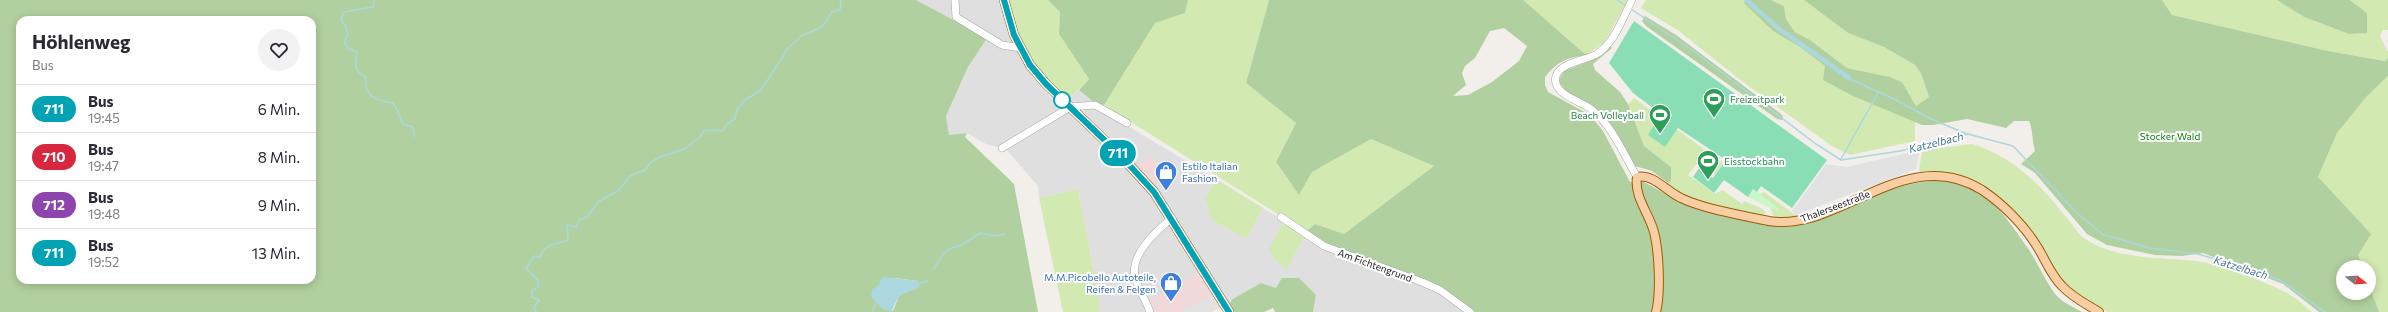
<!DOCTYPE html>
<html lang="de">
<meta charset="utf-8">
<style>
body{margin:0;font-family:Commissioner,sans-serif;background:#f2f2f3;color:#2b2b33;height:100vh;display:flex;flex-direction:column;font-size:15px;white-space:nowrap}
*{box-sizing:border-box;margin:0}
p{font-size:13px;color:#7c7c81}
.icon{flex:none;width:22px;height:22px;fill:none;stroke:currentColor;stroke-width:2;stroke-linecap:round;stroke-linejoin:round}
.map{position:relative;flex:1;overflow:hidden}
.sheet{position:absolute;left:16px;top:16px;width:300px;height:268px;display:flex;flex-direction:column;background:#fff;border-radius:12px;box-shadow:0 2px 10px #0003}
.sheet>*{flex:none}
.badge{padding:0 8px;border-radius:13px;font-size:14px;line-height:26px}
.needle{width:26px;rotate:107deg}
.controls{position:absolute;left:2336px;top:260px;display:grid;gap:8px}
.controls a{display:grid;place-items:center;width:40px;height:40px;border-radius:50%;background:#fff;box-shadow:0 2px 10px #0003;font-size:20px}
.map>.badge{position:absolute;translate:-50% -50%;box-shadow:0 0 0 2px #fff}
.round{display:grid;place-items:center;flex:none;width:42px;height:42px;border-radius:21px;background:#f2f2f3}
.summary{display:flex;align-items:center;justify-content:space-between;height:68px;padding:0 16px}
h1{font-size:19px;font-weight:700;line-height:30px}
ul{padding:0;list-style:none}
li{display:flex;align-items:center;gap:12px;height:48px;padding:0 16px;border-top:1px solid #e1e1e2}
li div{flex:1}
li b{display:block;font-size:15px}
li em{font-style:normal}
li .badge{min-width:44px;font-weight:700;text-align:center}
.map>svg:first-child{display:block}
.residential{fill:#e0dfdf}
.commercial{fill:#f1d9da}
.grass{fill:#d2e9b1}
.forest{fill:#b1d09f;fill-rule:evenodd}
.park{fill:#c9f9c9}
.pitch{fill:#8adeb6}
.parking{fill:#e2e2e2}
.water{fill:#abd7de}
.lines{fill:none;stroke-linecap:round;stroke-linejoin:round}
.stream{stroke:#abd7de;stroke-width:1.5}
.minor-casing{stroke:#a6a6a6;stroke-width:8}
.major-casing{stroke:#9b5c04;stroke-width:10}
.minor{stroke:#fff;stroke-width:7}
.major{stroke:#facea5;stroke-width:8}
.line-casing{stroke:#fff;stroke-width:9}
.line{stroke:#00a3b4;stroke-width:6}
.stop-dot{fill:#fff;stroke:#00a3b4;stroke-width:2}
.labels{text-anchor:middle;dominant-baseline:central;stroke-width:4;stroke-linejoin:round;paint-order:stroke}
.leisure-label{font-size:10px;fill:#27864d;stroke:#fff;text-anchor:start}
.park-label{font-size:10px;fill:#10800f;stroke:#fff}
.shop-label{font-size:10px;fill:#366cbe;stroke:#fff;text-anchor:start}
.street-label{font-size:10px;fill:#222;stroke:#fff}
.water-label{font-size:11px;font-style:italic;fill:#467698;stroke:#fff}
</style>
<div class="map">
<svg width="2388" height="312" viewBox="0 0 2388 312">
<rect width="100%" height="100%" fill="#f2eee9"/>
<path class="residential" d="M916,0H1002L1005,18L1019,55L1033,77L1060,107L1079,90L1121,122L1216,179L1205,199L1212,220L1246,239L1263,208L1284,221L1286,269L1305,235L1434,289L1466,312H1313L1316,295L1276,288L1228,305L1211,276L1150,300L1155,312H1099V300L1078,189L1039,198L1038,186L1006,149L986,144L967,133L949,136L946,116L968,67L986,38Z"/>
<path class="commercial" d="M1149,154L1167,173L1152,187L1137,168Z
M1197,272L1202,281L1205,279L1220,307L1211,312H1155L1150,300Z"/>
<path class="grass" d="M1008,0H1048L1060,12L1059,34L1089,79L1070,98C1064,93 1058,90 1053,86C1028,65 1013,31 1008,0Z
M1188,0H1269L1246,83L1296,123L1276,162L1299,195L1312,172L1371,139L1434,166L1344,234L1315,224L1306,232L1104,105L1155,23L1185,13Z
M1523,0H1628L1605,42L1586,55Z
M1646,0H1747L1773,31L1800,47L1825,66L1853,96L1915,120V141L1850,155L1832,146L1743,82L1679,31L1641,8Z
M1771,0H1804L1848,33L1884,47L1915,65L1921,72L1929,97L1916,106L1902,82L1890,77L1847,68L1810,40L1795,32L1786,19L1784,6Z
M2162,0H2277L2304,17L2349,34L2367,33V13L2350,0H2388V30H2383L2380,36L2388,52V58L2386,61L2328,51L2172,15Z
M2388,76V312H2379L2369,285V267H2363L2318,177L2337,133L2367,96Z
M1634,98L1723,163L1715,175L1698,162L1688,175L1715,194L1723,190L1742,204L1744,201L1763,209L1766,213L1761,216C1728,208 1694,203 1665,185L1671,180V167L1644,146L1628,104Z
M1972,144C2021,159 2051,197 2081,236C2114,260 2157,257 2196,261C2214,263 2269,283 2285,292C2295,297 2303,305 2312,312H2107L2068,287L2054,269L2039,242L2022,220L1982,185L1959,175L1939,172L1921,173L1919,170L1922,152L1925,150Z
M1216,179L1263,208L1246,239L1212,220L1205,199Z
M1078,189L1099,300V312H1063L1039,198Z
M1753,189L1760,194L1764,192L1798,217H1774L1770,207L1748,197Z
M1284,221L1305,235L1286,270L1268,251Z"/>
<path class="forest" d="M0,0H916L987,38L968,67L946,116L949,135L967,133L965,137L1014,184L1038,312H0ZM20,20H312V280H20ZM895,278L918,281L899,296L893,311L872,290Z
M1048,0H1188L1185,13L1155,23L1104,105L1096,104L1079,90L1089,79L1059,34L1060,12Z
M1269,0H1523L1586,55C1566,58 1558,61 1545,77V85L1548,92L1590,115L1603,131L1630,182H1644L1684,204L1699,208L1788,227L1804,224C1848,207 1919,168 1965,185C1993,196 2011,224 2027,247C2036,259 2049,289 2059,298C2066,304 2075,308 2082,312H1475L1446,292L1325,245L1306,232L1315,224L1344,234L1434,166L1371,139L1312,172L1299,195L1276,162L1296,123L1246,83ZM1504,28L1527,46L1519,61L1492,82L1468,95L1453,96L1466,85L1462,73L1465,66L1475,58L1490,31Z
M1747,0H1771L1784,6L1786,19L1795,32L1810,40L1847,68L1890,77L1902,82L1916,106L1929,97L1921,73L1915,65L1884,47L1848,33L1804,0H2162L2172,15L2328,51L2385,61L2388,58V76L2367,96L2337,133L2318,177L2371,234L2358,255L2363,267H2343V293H2369V285L2379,312H2319L2283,284L2203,253L2182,256L2155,255L2107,245L2087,234L2035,173L2021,164L2035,151C2032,141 2033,130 2029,121H2014L2006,128L1967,119L1933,125H1922L1853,96L1823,80L1825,66L1800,47L1773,31L1744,3Z
M2277,0H2350L2367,13V33L2349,34L2304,17Z
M1645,16L1676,35L1781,114L1783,117L1782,120L1777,119L1646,26L1642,21Z
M1610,46L1612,48L1593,64L1595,70L1620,92L1628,104L1644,146L1671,167V181L1668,183L1652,171L1635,166L1608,125L1566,91L1558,81L1564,71L1592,60Z
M1282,278H1299L1316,295L1313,312H1275L1273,308L1264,312H1232L1228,305L1233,299L1261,283L1276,288Z"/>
<path class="park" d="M1753,189L1778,208L1777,211L1748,197Z"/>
<path class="pitch" d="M1634,21L1827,160L1792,208L1761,186L1757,192L1753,189L1748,197L1724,180L1714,193L1693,177L1699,168L1713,178L1726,160L1678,128L1665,147L1648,135L1661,114L1633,93L1609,63Z"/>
<path class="parking" d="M1920,150L1916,169L1796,215L1792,211L1826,164L1847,167Z
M1213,295L1219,307L1210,312H1180Z"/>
<path class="water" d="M1743,0H1750L1779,26L1852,77L1849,81L1777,30Z
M885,277L918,281L920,287L899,296L891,312L883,309L871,297L872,290L879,285L881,279Z"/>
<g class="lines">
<path class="stream" d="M374,0L373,7L344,12L341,19L345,25L348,35L344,42L349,49L357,52C355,65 353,71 366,77C363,96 377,101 393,103C399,110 399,117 403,124L413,127L414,137
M1617,0L1626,6
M1631,9L1692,50L1816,144L1841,160L1900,151L1968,134L2013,146L2076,212L2102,234L2149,248L2198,254L2249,269L2280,280L2325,312
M1850,79L1894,99L1931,119L1967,134
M1841,159L1878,93
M934,269L944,253L951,248L960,246L980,233L996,236L1005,234
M919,284L927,281
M536,312L534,308L539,300L532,297V290L538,287V280L526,269L534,256L540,257C546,243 555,245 568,240L567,225L576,227L579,220L587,217L598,202L619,190L630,176L645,170L651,162L660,157L684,149L699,138L705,130L723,131L727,124L735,119L737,109L745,100L761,90L789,47L803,35L822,27L832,12L840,10L841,0
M872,312L877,300"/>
<g class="minor-casing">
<path id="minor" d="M955,0L956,17L1002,45L1020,48
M1632,0C1623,17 1614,45 1595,55C1585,60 1560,63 1556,76C1551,94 1581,101 1591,109C1612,125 1624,155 1637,177
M1002,148L1070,107L1095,105L1127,123
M1281,217L1324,246L1422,282L1440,290L1470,312
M1150,312C1146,300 1138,289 1135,277C1130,255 1156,231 1172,218"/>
</g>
<g class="major-casing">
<path id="major" d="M1004,0L1014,35L1030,65L1046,84L1120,155L1154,192L1229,312
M1656,312C1661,293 1659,252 1654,232C1649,213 1634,197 1637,177C1653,173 1667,192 1681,198C1704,209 1744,216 1769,221C1839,233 1905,142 1982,190C2003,204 2025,226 2038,248C2046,261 2051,275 2062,286C2072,297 2086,304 2099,312"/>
</g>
<use href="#minor" class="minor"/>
<use href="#major" class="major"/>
</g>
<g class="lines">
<g class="line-casing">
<path id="line" d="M1004,0L1014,35L1030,65L1046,84L1120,155L1154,192L1229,312"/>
</g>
<use href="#line" class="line"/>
</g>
<defs>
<g id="stadium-pin" transform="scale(1.15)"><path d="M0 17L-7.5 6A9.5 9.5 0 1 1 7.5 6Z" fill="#2e9e5b" stroke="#fff"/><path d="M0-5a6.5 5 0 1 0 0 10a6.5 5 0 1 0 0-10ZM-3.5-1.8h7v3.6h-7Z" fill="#fff"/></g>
<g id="shop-pin" transform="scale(1.15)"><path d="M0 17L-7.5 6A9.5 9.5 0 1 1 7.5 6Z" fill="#3f7fe0" stroke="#fff"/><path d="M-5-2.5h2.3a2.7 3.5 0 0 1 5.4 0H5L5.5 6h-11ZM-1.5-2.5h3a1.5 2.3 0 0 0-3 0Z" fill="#fff"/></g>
</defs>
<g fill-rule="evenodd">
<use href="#stadium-pin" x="1714" y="99"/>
<use href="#stadium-pin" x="1660" y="115"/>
<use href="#stadium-pin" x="1708" y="161"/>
<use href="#shop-pin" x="1166" y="172"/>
<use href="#shop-pin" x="1171" y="283"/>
</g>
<circle class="stop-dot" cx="1062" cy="100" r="8"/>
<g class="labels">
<g class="leisure-label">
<text x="1730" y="99">Freizeitpark</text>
<text x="1644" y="115" text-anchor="end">Beach Volleyball</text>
<text x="1724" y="161">Eisstockbahn</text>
</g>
<g class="park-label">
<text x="2170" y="136">Stocker Wald</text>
</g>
<g class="shop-label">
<text x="1182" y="166">Estilo Italian<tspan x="1182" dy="12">Fashion</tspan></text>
<text x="1156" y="277" text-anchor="end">M.M.Picobello Autoteile,<tspan x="1156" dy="12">Reifen &amp; Felgen</tspan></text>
</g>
<g class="street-label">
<text transform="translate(1835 206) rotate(-21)">Thalerseestraße</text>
<text transform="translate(1375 265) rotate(20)">Am Fichtengrund</text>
</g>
<g class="water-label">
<text transform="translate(1936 142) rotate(-14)">Katzelbach</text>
<text transform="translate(2241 267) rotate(17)">Katzelbach</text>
</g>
</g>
</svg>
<div class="controls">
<a><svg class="needle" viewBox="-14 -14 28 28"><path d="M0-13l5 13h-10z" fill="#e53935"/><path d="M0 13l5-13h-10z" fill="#7c7c81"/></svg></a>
</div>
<b class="badge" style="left:1118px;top:153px;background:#00a3b4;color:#fff">711</b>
<section class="sheet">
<div class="summary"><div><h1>Höhlenweg</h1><p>Bus</p></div><a class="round"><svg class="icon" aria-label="heart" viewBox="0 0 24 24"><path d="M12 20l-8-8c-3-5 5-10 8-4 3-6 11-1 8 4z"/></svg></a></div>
<ul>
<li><span class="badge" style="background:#00a3b4;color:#fff">711</span><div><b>Bus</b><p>19:45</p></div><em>6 Min.</em></li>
<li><span class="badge" style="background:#d7263d;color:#fff">710</span><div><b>Bus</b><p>19:47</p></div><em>8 Min.</em></li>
<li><span class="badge" style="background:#8e44ad;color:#fff">712</span><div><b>Bus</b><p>19:48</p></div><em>9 Min.</em></li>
<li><span class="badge" style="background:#00a3b4;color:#fff">711</span><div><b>Bus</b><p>19:52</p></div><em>13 Min.</em></li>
</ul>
</section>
</div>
